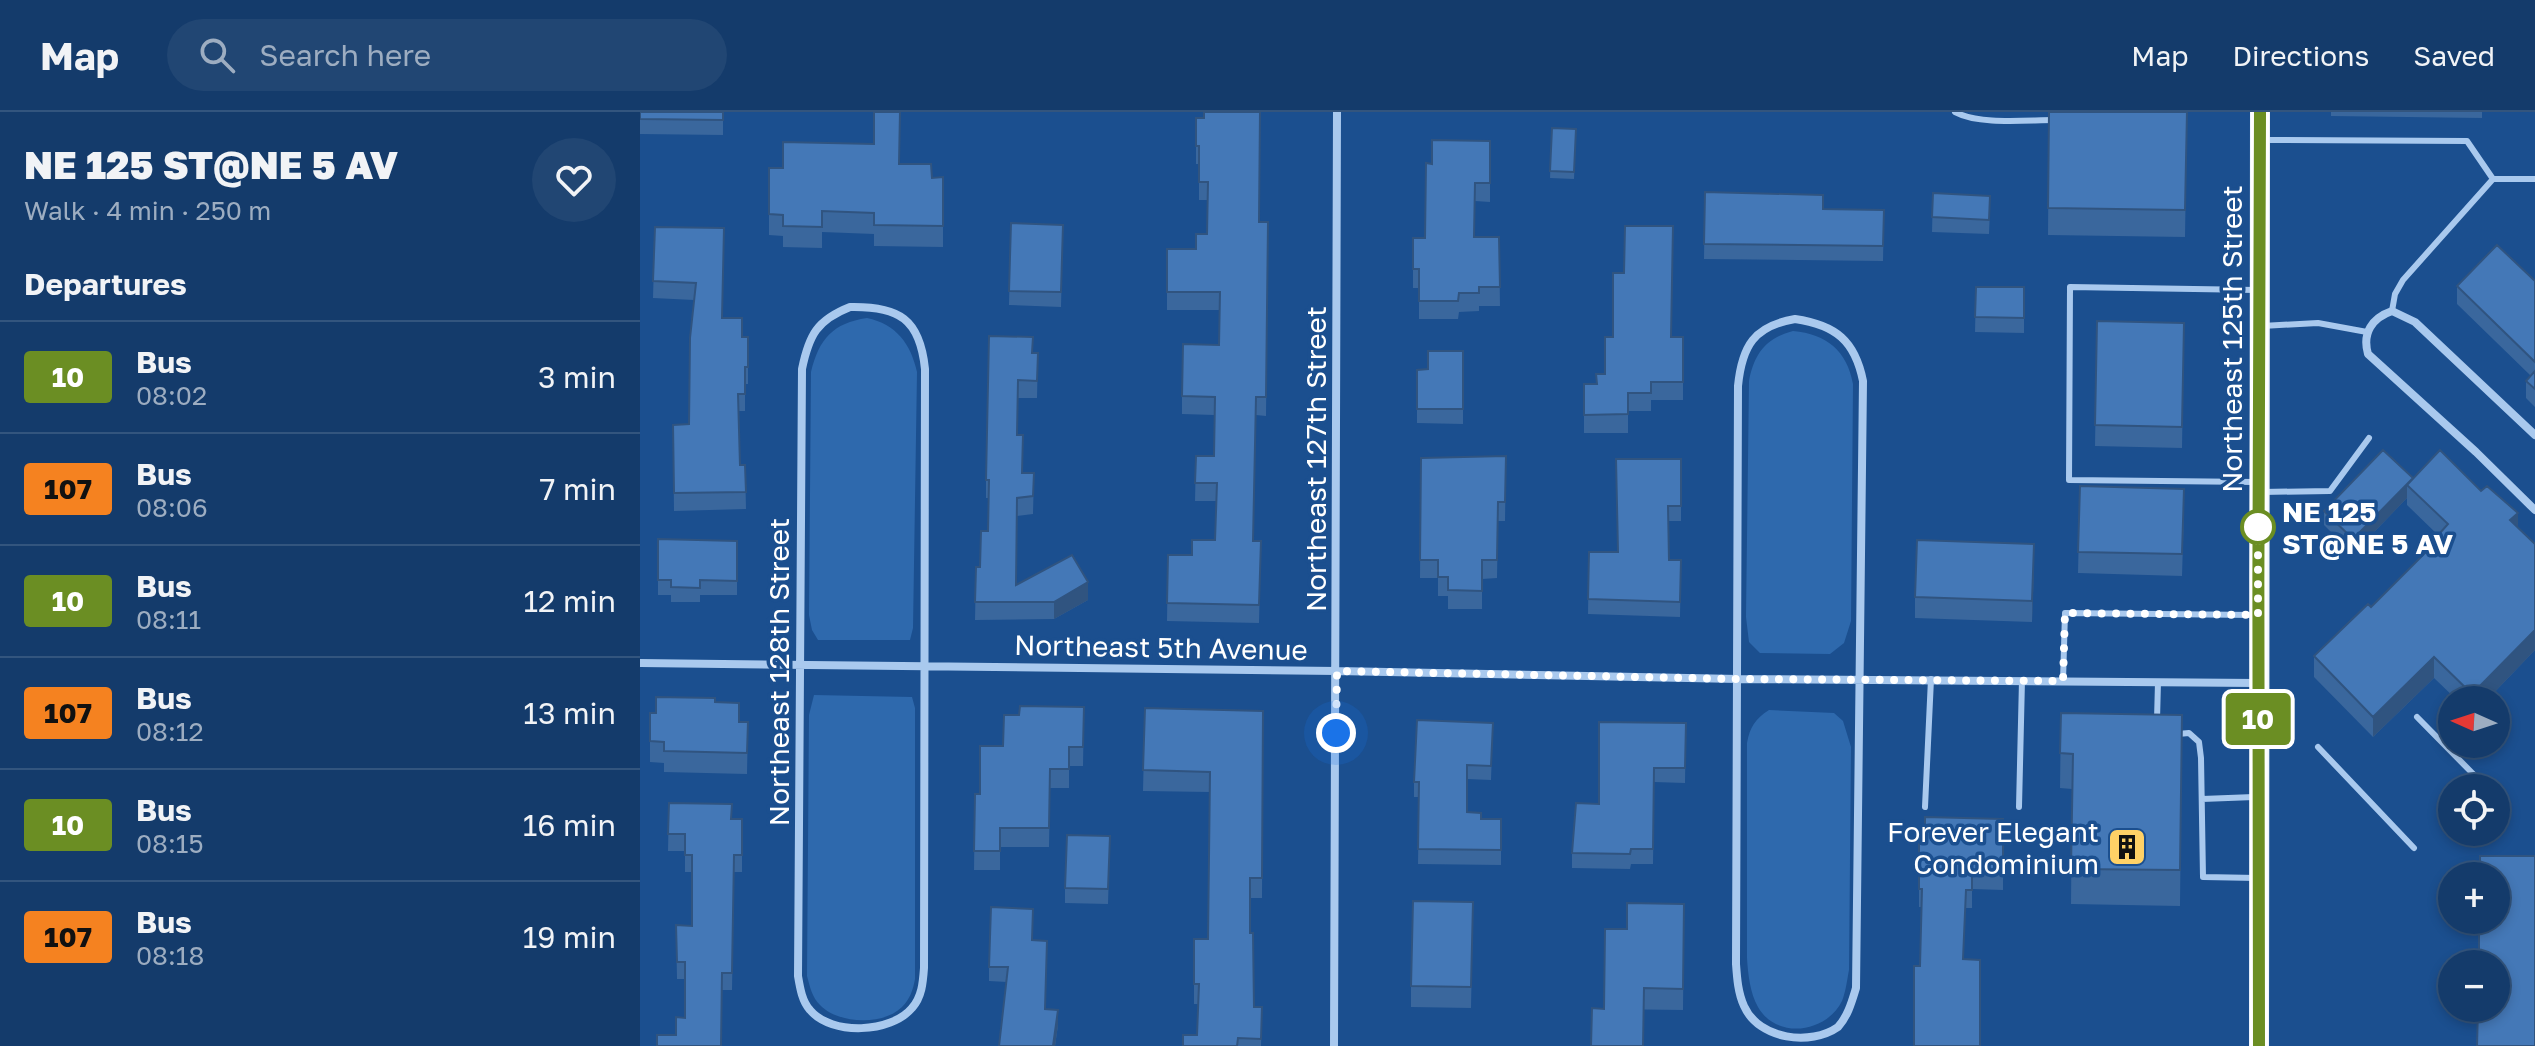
<!DOCTYPE html>
<meta charset="utf-8">
<style>
body{margin:0;font-family:"Golos Text",sans-serif;background:#214673;color:#f1f3f6;height:100vh;display:flex;flex-direction:column;font-size:30px;white-space:nowrap}
*{box-sizing:border-box;margin:0}
p{font-size:26px;color:#9dadc1}
.icon{flex:none;width:44px;height:44px;fill:none;stroke:currentColor;stroke-width:2;stroke-linecap:round;stroke-linejoin:round}
.map{position:relative;flex:1;overflow:hidden}
.side{display:flex;flex-direction:column;background:#143b6b;width:640px}
.side>*{flex:none}
.badge{padding:0 16px;border-radius:6px;font-size:28px;line-height:52px}
.needle{width:52px;rotate:273deg}
.fabs{position:absolute;left:1798px;top:574px;display:grid;gap:16px}
.fabs a{display:grid;place-items:center;width:72px;height:72px;border-radius:50%;background:#143b6b;box-shadow:0 4px 12px #0003,0 0 0 2px #33557e;font-size:40px}
.you{position:absolute;width:40px;height:40px;margin:-20px;border:6px solid #fff;border-radius:50%;background:#1a73e8;box-shadow:0 0 0 12px #1a73e833}
.map>.badge{position:absolute;translate:-50% -50%;box-shadow:0 0 0 4px #fff}
h2{padding:0 24px;font-size:30px;line-height:72px}
.round{display:grid;place-items:center;flex:none;width:84px;height:84px;border-radius:42px;background:#214673}
.head{display:flex;align-items:center;justify-content:space-between;height:136px;padding:0 24px}
h1{font-size:38px;font-weight:800;line-height:60px}
ul{padding:0;list-style:none}
li{display:flex;align-items:center;gap:24px;height:112px;padding:0 24px;border-top:2px solid #33557e}
li div{flex:1}
li b{display:block;font-size:30px}
li em{font-style:normal}
li .badge{min-width:88px;font-weight:700;text-align:center}
header{display:flex;align-items:center;gap:48px;box-sizing:border-box;height:112px;padding:0 40px;background:#143b6b;border-bottom:2px solid #33557e}
header strong{font-size:38px}
nav{display:flex;gap:44px;margin-inline-start:auto;font-size:28px}
.search{width:560px;height:72px;background:#214673;display:flex;align-items:center;gap:20px;box-sizing:border-box;padding:0 28px;border-radius:44px;color:#9dadc1;font-size:30px}
main{display:flex;flex:1;min-height:0}
.map>svg:first-child{display:block}
.green{fill:#2e69ad}
.lines{fill:none;stroke-linecap:round;stroke-linejoin:round}
.service{stroke:#a9c9ee;stroke-width:6}
.minor{stroke:#a9c9ee;stroke-width:8}
.primary{stroke:#f0f6ff;stroke-width:20}
.wall{fill:#3a679d}
.shaded-wall{fill:#305480}
.building{fill:#4478b7;stroke:#305480;stroke-width:2}
.line-casing{stroke:#fff;stroke-width:18}
.line{stroke:#6b8e23;stroke-width:12}
.walk{stroke:#fff;stroke-width:8;stroke-dasharray:0 14.4}
.stop-dot{fill:#fff;stroke:#6b8e23;stroke-width:4}
.labels{text-anchor:middle;dominant-baseline:central;stroke-width:7;stroke-linejoin:round;paint-order:stroke}
.street-label{font-size:28px;fill:#fff;stroke:#1b4f8f}
.stop-label{font-size:28px;font-weight:bold;fill:#fff;stroke:#1b4f8f;text-anchor:start}
.poi-label{font-size:28px;fill:#fff;stroke:#1b4f8f;text-anchor:end}
</style>
<header>
<strong>Map</strong>
<div class="search"><svg class="icon" aria-label="search" viewBox="0 0 24 24"><circle cx="10" cy="10" r="6"/><path d="M15 15l6 6"/></svg>Search here</div>
<nav><a>Map</a><a>Directions</a><a>Saved</a></nav>
</header>
<main>
<section class="side">
<div class="head"><div><h1>NE 125 ST@NE 5 AV</h1><p>Walk · 4 min · 250 m</p></div><a class="round"><svg class="icon" aria-label="heart" viewBox="0 0 24 24"><path d="M12 20l-8-8c-3-5 5-10 8-4 3-6 11-1 8 4z"/></svg></a></div>
<h2>Departures</h2>
<ul>
<li><span class="badge" style="background:#6b8e23;color:#fff">10</span><div><b>Bus</b><p>08:02</p></div><em>3 min</em></li>
<li><span class="badge" style="background:#f58220;color:#111">107</span><div><b>Bus</b><p>08:06</p></div><em>7 min</em></li>
<li><span class="badge" style="background:#6b8e23;color:#fff">10</span><div><b>Bus</b><p>08:11</p></div><em>12 min</em></li>
<li><span class="badge" style="background:#f58220;color:#111">107</span><div><b>Bus</b><p>08:12</p></div><em>13 min</em></li>
<li><span class="badge" style="background:#6b8e23;color:#fff">10</span><div><b>Bus</b><p>08:15</p></div><em>16 min</em></li>
<li><span class="badge" style="background:#f58220;color:#111">107</span><div><b>Bus</b><p>08:18</p></div><em>19 min</em></li>
</ul>
</section>
<div class="map">
<svg width="1895" height="934" viewBox="0 0 1895 934">
<rect width="100%" height="100%" fill="#1b4f8f"/>
<path class="green" d="M227,206C256,212 271,232 277,260L273,516L270,528H178L172,518L169,503L171,260C179,227 193,211 227,206Z
M1153,219C1187,222 1207,239 1213,272L1211,509L1204,531L1190,542L1120,541L1109,530L1106,505L1109,269C1114,242 1126,226 1153,219Z
M174,583L272,585L275,596V867C273,878 270,887 262,895C243,914 198,912 180,893C172,885 170,875 167,864L169,603Z
M1129,598L1194,601L1203,609L1211,635L1209,858C1207,868 1206,879 1202,889C1186,921 1137,928 1118,895C1110,881 1108,862 1107,846V631C1110,615 1115,607 1129,598Z"/>
<g class="lines">
<path class="service" d="M1315,0C1339,13 1386,8 1414,8
M1623,28L1827,29L1853,67
M1752,199L1755,182L1763,168L1853,67H1895
M1622,214L1678,211L1727,220
M1615,370L1429,368L1430,175L1616,178
M1622,380L1690,379L1729,326
M1423,569L1425,501L1614,503
M1777,605L1845,674
M1517,608L1518,570
M1538,622L1549,621L1559,630L1561,646L1563,765L1617,766
M1678,635L1774,736
M1562,687L1614,685
M1285,695L1291,567
M1379,695L1382,568"/>
<path class="minor" d="M210,195C259,194 280,207 285,257L284,856C283,870 282,885 272,896C251,921 192,924 170,898C162,889 160,876 158,864L162,257C169,223 177,208 210,195Z
M1155,207C1196,213 1215,229 1223,269L1216,876C1212,889 1208,904 1198,915C1171,934 1119,928 1104,894C1098,881 1097,866 1096,852L1098,274C1102,234 1114,214 1155,207Z
M1895,323L1775,210L1752,199C1732,206 1722,221 1728,242L1836,340L1895,398
M0,551L697,559L1098,567L1617,571
M694,934L697,0"/>
<path class="primary" d="M1619,934C1620,623 1619,311 1620,0"/>
</g>
<path class="wall" d="M0,0H83V23L0,22Z
M1409,0H1547L1545,125L1408,123Z
M1691,0H1842V6L1691,4Z
M556,6L619,110H628L626,304L616,303L613,429H621L619,511L527,509L528,443H552L575,428L576,389H555L556,344H574V303L542,302V284L579,233L580,198H527V137H556L567,122V88H559V52H556Z
M912,16L936,17L934,67L910,66Z
M850,29V90L835,89L834,125H859L860,194H839V199L819,200L818,207H779V176H773V126H785L792,52Z
M259,52L292,66L303,65V135L234,134V122L182,120V136L143,135V124L129,123V56Z
M1065,80L1183,97L1244,98L1243,149L1064,147Z
M1293,81L1350,98L1349,122L1292,120Z
M371,111L423,113L421,195L369,193Z
M15,115L82,206L102,225H108V272H105V299H98L100,353H105L106,397L34,399L33,313L49,312L54,188L13,186Z
M1895,169V295L1886,286V269L1891,264L1817,192V174Z
M1336,175H1384V221L1335,220Z
M1457,209L1544,211L1542,336L1455,334Z
M349,224L393,241H398L397,286H378L377,323L382,361H394L393,402L377,404V473L448,488L414,507L335,508L336,455H340L348,419V386H346V368Z
M1031,225H1043V288H1011V299H988V321H944V272H956L965,262Z
M823,239V312L777,311V258L788,257Z
M866,344L865,409H858L857,466L842,467V497H808V484H798V466H780L781,346Z
M1041,347V409H1028L1029,448H1041L1040,505L948,502L949,440H977Z
M1773,367L1878,415L1895,432V538L1847,588H1817L1794,566L1733,625L1674,565V544L1731,495L1791,435V431L1798,423L1767,393V386L1713,442L1684,413V399Z
M1440,374L1544,398L1542,464L1438,461Z
M18,427L97,429V483H60V490H31V483H18Z
M1394,454L1392,510L1275,506V485Z
M75,590L99,610H108L107,662L24,660V651L10,650V601H16Z
M444,595L443,654H429V676H410L409,735H360V758H334L335,682H340L379,603Z
M505,596L623,599L622,786H610V821L614,895H622L621,934H543L557,923L558,892H554V827H568L570,680L503,679Z
M1421,601L1542,603L1540,794L1431,792L1432,677L1420,676Z
M853,611L851,668L827,667V700L841,707H861V753L778,752L779,685H774V670Z
M1046,611L1045,671L1014,670L1013,752H991L990,757L932,756V741L959,692Z
M29,691L92,707H102V760H94L92,878H82L36,923L45,906V867H37L36,813L52,814V760H45V739H28Z
M1363,707V778L1332,777V796H1326L1280,854L1281,795H1279V732H1285Z
M470,724L468,792L425,791V776Z
M833,790L831,896L771,895V874Z
M1044,792L1043,898L964,897L987,817Z
M393,828L406,897L418,913L415,934H359L367,870L349,869V855Z"/>
<path class="shaded-wall" d="M1767,373V386L1713,442V427Z
M1878,401V422L1870,408Z
M1394,432V454L1392,510V489Z
M448,470V488L414,507V490Z
M1895,518V538L1847,588H1832V582Z
M1794,545V566L1733,625V605Z
M418,898V913L415,934H413Z"/>
<path class="building" d="M0,0H83V8L0,7Z
M234,0H260L259,52H291L292,66L303,65V114L234,113V101L182,99V115L143,114V103L129,102V56H143V30L234,32Z
M564,0H620L619,110H628L626,285H616L613,429H621L619,493L527,491L528,443H552V428H575L577,371H555L556,344H574L575,285L542,284L543,232L579,233L580,180H527V137H556V122H567L568,70H559V34H556V6H564Z
M1409,0H1547L1545,98L1408,96Z
M912,16L936,17L934,60L910,59Z
M792,28L850,29V71H835L834,125H859L860,175H839V181H819L818,189H779V157H773V126H785L786,51L792,52Z
M1065,80L1183,83V97L1244,98L1243,134L1064,132Z
M1293,81L1350,84L1349,108L1292,105Z
M371,111L423,113L421,180L369,179Z
M985,114H1033L1031,225H1043V270H1011V281H988V302L944,303V272H957L956,262H965V225H973V161H984Z
M15,115L84,116L82,206H102V225H108V255H105V282H98L100,353H105L106,380L34,381L33,313L49,312L50,226L56,171L13,169Z
M1857,133L1895,169V250L1817,174Z
M1336,175H1384V206L1335,205Z
M1457,209L1544,211L1542,315L1455,313Z
M349,224L393,225L392,241H398L397,269L378,268L377,323H383L382,361H394L393,384L377,386L376,473L432,443L448,470L414,490H335L336,455H340L341,419H348L349,368H346Z
M788,239H823V297H777V258L788,257Z
M1895,259V277L1886,269Z
M1743,338L1773,366L1713,427L1684,399Z
M1800,338L1841,379L1847,374L1878,401L1870,408L1895,432V518L1832,582L1794,545L1733,605L1674,544L1728,492L1731,495L1793,433L1791,431L1808,412L1767,373Z
M866,344L865,390H858L857,448H842V479L808,478V465H798V448H780L781,346Z
M976,347H1041V394H1028L1029,448H1041L1040,490L948,487L949,440H978Z
M1440,374L1544,377L1542,442L1438,440Z
M18,427L97,429V469L60,468V476L31,475V468H18Z
M1277,428L1394,432L1392,489L1275,485Z
M16,585L75,586V590L99,591V610H108L107,641L24,639V630L10,629V601H16Z
M380,594L444,595L443,635H429V657H410L409,716H360V739H334L335,682H340V634H363L364,603H379Z
M505,596L623,599L622,766H610V821H613L614,895H622L621,927L598,926L597,934H543V923H557L559,872H554V827H568L570,660L503,658Z
M1421,601L1542,603L1540,758L1431,757L1433,642L1420,641Z
M777,608L853,611L851,654L827,653V700L841,701V707H861V738L778,737L779,670H774Z
M959,610L1046,611L1045,656H1014L1013,737H991L990,742L932,741L936,691L959,692Z
M29,691L92,692L91,707H102V743H94L92,861H82L81,934H17V923H36V905L45,906V850H37L36,813L52,814V743H45V722H28Z
M1285,705L1363,707V760L1332,759V778H1326L1323,847L1340,848V934H1274V854H1280L1282,777H1279V732H1285Z
M427,723L470,724L468,777L425,776Z
M1840,744H1895V934H1837L1838,896H1856V852H1839V808H1856V764H1840Z
M773,789L833,790L831,875L771,874Z
M987,791L1044,792L1043,877L1004,876L1003,934H951L952,896L964,897L965,817H987Z
M351,795L393,797L392,828L407,829L405,897L418,898L413,934H359L368,855H349Z"/>
<g class="lines">
<g class="line-casing">
<path id="line" d="M1619,934C1619,623 1617,311 1620,0"/>
</g>
<use href="#line" class="line"/>
<path class="walk" d="M696,621L697,559L1098,567L1423,569L1425,501L1618,503V411V415"/>
</g>
<defs>
<g id="building-square" transform="scale(2)"><rect x="-9" y="-9" width="18" height="18" rx="4" fill="#ffd166" stroke="#1b4f8f"/><path d="M-4-6H4V6H1V3H-1V6H-4ZM-2.5-4.3h1.7v1.8h-1.7ZM.8-4.3h1.7v1.8H.8ZM-2.5-1h1.7V.8h-1.7ZM.8-1h1.7V.8H.8Z" fill="#111"/></g>
</defs>
<g fill-rule="evenodd">
<use href="#building-square" x="1487" y="735"/>
</g>
<circle class="stop-dot" cx="1618" cy="415" r="16"/>
<g class="labels">
<g class="street-label">
<text transform="translate(1591 227) rotate(-90)">Northeast 125th Street</text>
<text transform="translate(675 347) rotate(-90)">Northeast 127th Street</text>
<text transform="translate(521 535) rotate(1)">Northeast 5th Avenue</text>
<text transform="translate(138 560) rotate(-90)">Northeast 128th Street</text>
</g>
<g class="stop-label">
<text x="1642" y="399">NE 125<tspan x="1642" dy="32">ST@NE 5 AV</tspan></text>
</g>
<g class="poi-label">
<text x="1459" y="719">Forever Elegant<tspan x="1459" dy="32">Condominium</tspan></text>
</g>
</g>
</svg>
<div class="fabs">
<a><svg class="needle" viewBox="-14 -14 28 28"><path d="M0-13l5 13h-10z" fill="#e53935"/><path d="M0 13l5-13h-10z" fill="#9dadc1"/></svg></a>
<a><svg class="icon" aria-label="locate" viewBox="0 0 24 24"><circle cx="12" cy="12" r="6"/><path d="M12 2v4M12 18v4M2 12h4M18 12h4"/></svg></a>
<a>+</a>
<a>−</a>
</div>
<div class="you" style="left:696px;top:621px"></div>
<b class="badge" style="left:1618px;top:607px;background:#6b8e23;color:#fff">10</b>
</div>
</main>
